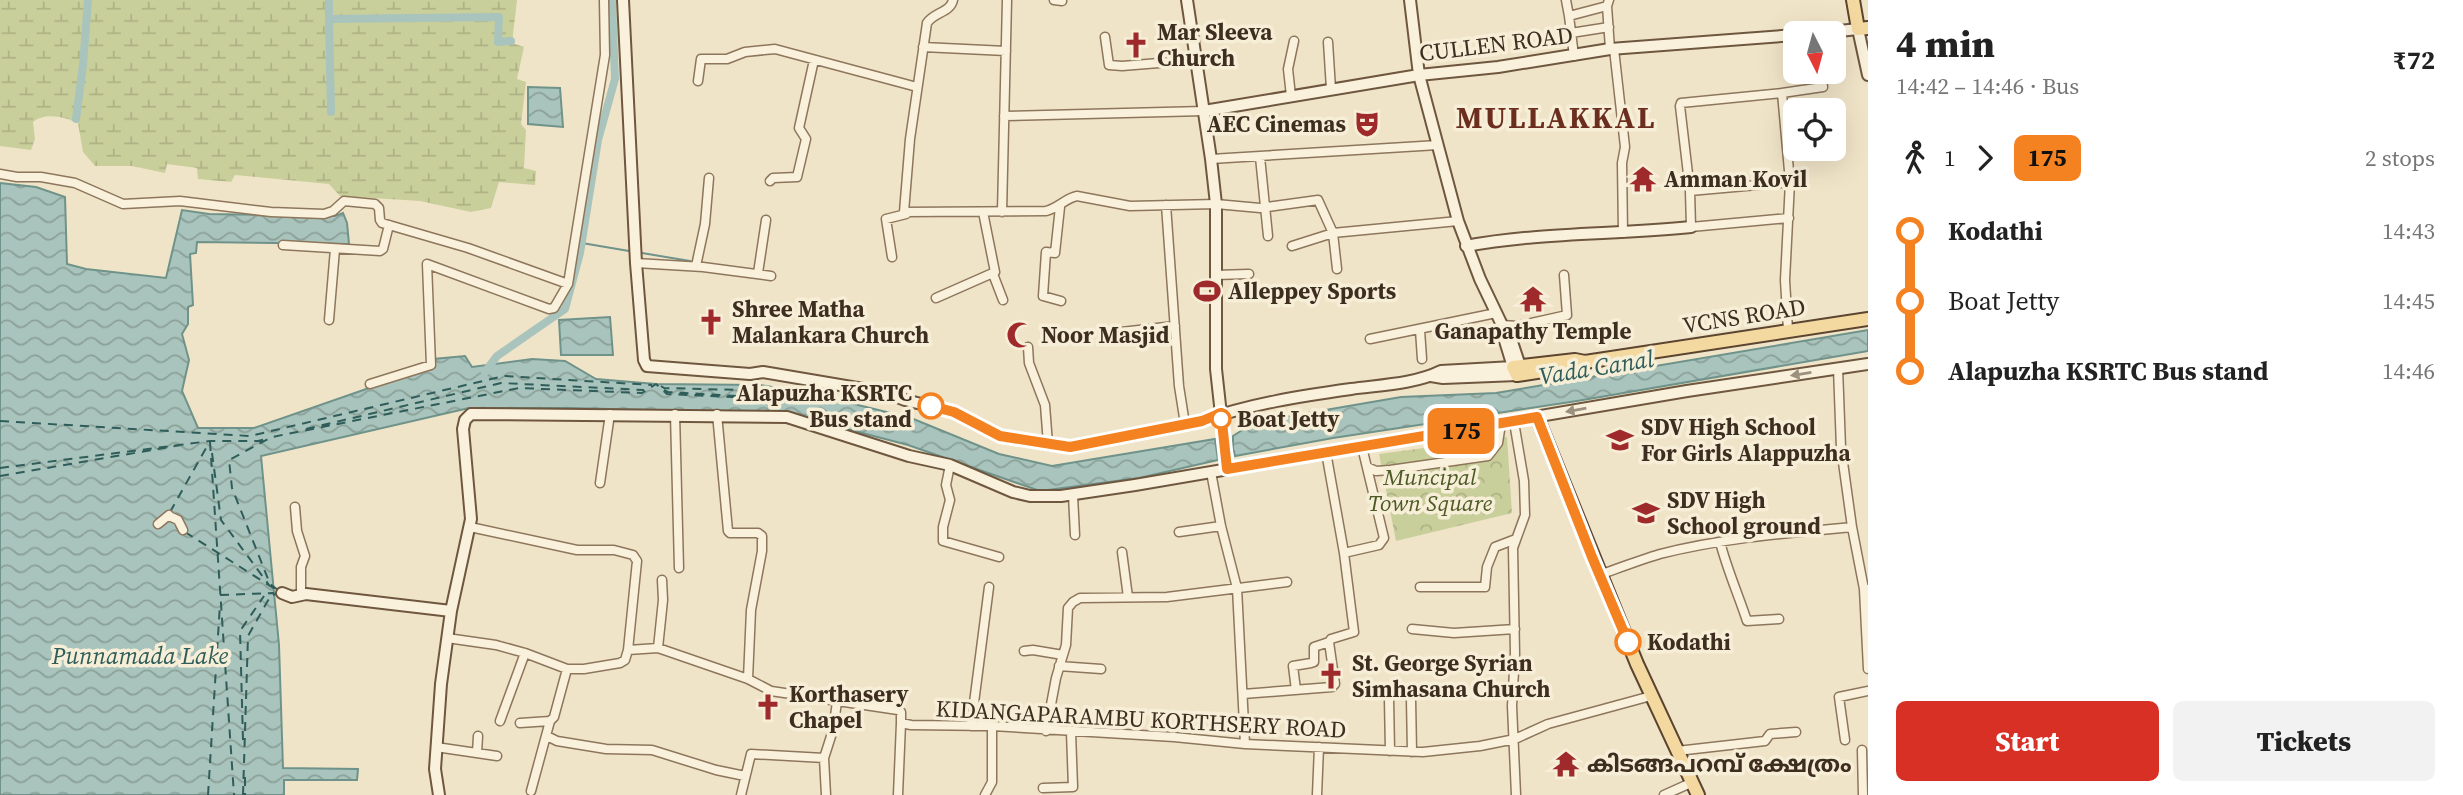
<!DOCTYPE html>
<meta charset="utf-8">
<style>
body{margin:0;font-family:"Source Serif 4","Noto Sans Malayalam",serif;background:#f2f2f2;color:#222;height:100vh;display:flex;flex-direction:column;font-size:26px;white-space:nowrap}
*{box-sizing:border-box;margin:0}
p{font-size:23px;color:#767676}
.icon{flex:none;width:38px;height:38px;fill:none;stroke:currentColor;stroke-width:2;stroke-linecap:round;stroke-linejoin:round}
.map{position:relative;flex:1;overflow:hidden}
.sheet{display:flex;flex-direction:column;background:#fff;width:595px}
.sheet>*{flex:none}
.badge{padding:0 14px;border-radius:10px;font-size:24px;line-height:46px}
.needle{width:46px;rotate:174deg}
.controls{position:absolute;left:1783px;top:21px;display:grid;gap:14px}
.controls a{display:grid;place-items:center;width:63px;height:63px;border-radius:10px;background:#fff;box-shadow:0 7px 28px #0002;font-size:35px}
.map>.badge{position:absolute;translate:-50% -50%;box-shadow:0 0 0 4px #fff}
.legs{display:flex;align-items:center;gap:10px;height:77px;padding:0 28px;font-size:23px}
.legs p{margin-inline-start:auto}
.overview{display:flex;align-items:center;justify-content:space-between;height:119px;padding:0 28px}
h1{font-size:38px;font-weight:800;line-height:52px}
.button{display:flex;gap:14px;margin-top:auto;padding:14px 28px}
.button a{flex:1;height:80px;border-radius:10px;background:#d93025;color:#fff;font-size:28px;font-weight:800;line-height:80px;text-align:center}
.button a+a{background:#f2f2f2;color:#222}
ul{padding:0 28px;list-style:none}
li{display:flex;align-items:center;gap:24px;height:70px;font-size:26px}
li i{display:grid;place-items:center;width:10px;height:100%;margin:0 9px;background:currentColor}
li i::after{content:'';width:18px;height:18px;margin:-9px;border:5px solid;border-radius:50%;background:#fff}
li p{margin-inline-start:auto}
li:first-child i{background:linear-gradient(#0000 50%,currentColor 0)}
li:last-child i{background:linear-gradient(currentColor 50%,#0000 0)}
main{display:flex;flex:1;min-height:0}
.map>svg:first-child{display:block}
.wetland{fill:url(#wetland-marsh)}
.park{fill:url(#park-crowns)}
.water{fill:url(#water-waves);stroke:#6f938a;stroke-width:2}
.lines{fill:none;stroke-linecap:round;stroke-linejoin:round}
.stream{stroke:#6f938a;stroke-width:2}
.canal{stroke:#a9c4bc;stroke-width:8}
.ferry{stroke:#2f5d5a;stroke-width:2;stroke-dasharray:9 7;stroke-linecap:butt}
.street-casing{stroke:#8d765c;stroke-width:11}
.secondary-casing{stroke:#6f573f;stroke-width:14}
.primary-casing{stroke:#5b4430;stroke-width:16}
.street{stroke:#faf1dc;stroke-width:8}
.secondary{stroke:#faf1dc;stroke-width:10}
.primary{stroke:#f3d9a0;stroke-width:12}
.oneway{fill:#9c907e}
.line-1-casing{stroke:#fff;stroke-width:16}
.line-1{stroke:#f58220;stroke-width:10}
.stop-1-dot{fill:#fff;stroke:#f58220;stroke-width:3.5}
.labels{text-anchor:middle;dominant-baseline:central;stroke-width:7;stroke-linejoin:round;paint-order:stroke}
.poi-label{font-size:23px;font-weight:bold;fill:#3d2e20;stroke:#f7eed8;text-anchor:start}
.street-label{font-size:23px;fill:#3d2e20;stroke:#f7eed8}
.stop-label{font-size:23px;font-weight:bold;fill:#3d2e20;stroke:#f7eed8;text-anchor:start}
.park-label{font-size:23px;font-style:italic;fill:#4d5a26;stroke:#f7eed8}
.water-label{font-size:24px;font-style:italic;fill:#2f5d5a;stroke:#f7eed8}
.district-label{font-size:30px;font-weight:bold;letter-spacing:2px;fill:#6b2e1e;stroke:#f7eed8}
</style>
<main>
<div class="map">
<svg width="1868" height="795" viewBox="0 0 1868 795">
<defs>
<pattern id="wetland-marsh" width="20" height="14" patternUnits="userSpaceOnUse" patternTransform="scale(1.75)"><rect width="20" height="14" fill="#c9cf9b"/><path d="M1 5h8M5 5V1M11 12h8M15 12V8" fill="none" stroke="#aeb285"/></pattern>
<pattern id="park-crowns" width="20" height="18" patternUnits="userSpaceOnUse" patternTransform="scale(1.75)"><rect width="20" height="18" fill="#c9cf9b"/><path d="M2 6a3 3 0 1 1 6 0M12 15a3 3 0 1 1 6 0" fill="none" stroke="#aeb285"/></pattern>
<pattern id="water-waves" width="16" height="10" patternUnits="userSpaceOnUse" patternTransform="scale(1.75)"><rect width="16" height="10" fill="#a9c4bc"/><path d="M0 5q4-4 8 0t8 0" fill="none" stroke="#8ba098"/></pattern>
</defs>
<rect width="100%" height="100%" fill="#f0e4c8"/>
<path class="wetland" d="M0,0H517L512,43L524,47L517,79L526,82L521,124L526,130L524,168L536,171L535,185L499,182L491,208L471,212L420,201L340,196L329,184L235,175L231,182L198,179L197,168L167,164L165,173L132,166H95L83,152L78,123C64,117 46,112 33,122L35,139L31,150L0,146Z"/>
<path class="park" d="M1507,437L1512,513L1396,541L1379,454Z"/>
<path class="water" d="M528,87L560,88L563,127L528,124Z
M0,183L36,187L65,197L67,264L86,269L166,278L182,210L209,214L335,216L343,213L347,223L349,244L197,242L196,253L190,254L193,305L188,307V324L182,334L189,360L182,391L198,428H254L418,371L433,359L465,356L472,367L532,359L565,361L596,379L656,384L760,385L817,395L911,418L999,454L1052,466L1215,439L1217,453L1233,450V436L1255,422L1401,397L1496,393L1868,330V351L1577,401L1333,438L1235,456L1234,451L1217,453L1218,460L1139,478L1040,491L908,445L786,413L568,408H469L261,456L279,645L283,768L358,769L357,780H284V795H0Z
M610,317L613,355H561L559,320Z"/>
<g class="lines">
<path class="stream" d="M582,243L629,251
M642,253L690,261"/>
<path class="canal" d="M329,0V19
M331,112L329,19L499,17L498,42L511,41
M76,119L83,65L88,0
M485,372L497,356L565,309L580,253L598,140L615,79L612,0"/>
<path class="ferry" d="M661,386L664,388L741,390L759,385
M664,390L668,392L753,397L754,395
M0,421L250,436L504,376L652,385
M306,429L501,383L644,390
M210,442L234,795
M212,453L221,520L269,585
M0,468L210,441H258L266,439
M0,476L181,445
M170,512L210,441
M185,532L275,589
M278,590L270,584L232,488L229,460L272,437L519,388L642,393L656,384L667,394L754,398L760,385
M220,595L274,593
M243,740L240,631L264,596
M245,777V795
M208,795L220,604
M243,795L248,636L271,595L277,594"/>
<g class="street-casing">
<path id="street" d="M953,0C950,13 934,12 927,23L910,139L904,212L1046,211C1058,208 1066,198 1077,196L1130,206L1216,204L1260,208L1318,200L1333,233L1337,269
M1054,0L1062,1
M1566,0L1569,16
M1609,0L1607,6L1610,49
M1571,33L1609,27
M1105,37L1109,65L1122,66L1196,60
M1328,42L1331,89
M923,47L1006,51
M1614,49L1625,147L1622,163L1623,233
M1574,56L1569,16L1607,6
M698,81L701,59H727L745,52L775,49L917,87
M1782,93L1681,103L1680,106L1690,191L1691,227L1789,218
M1291,96L1288,69L1294,41
M1004,116L1204,111
M1260,157L1268,236
M1211,159L1438,145
M0,174L17,177H41L75,183L123,204L180,201L271,212L324,214L333,211L344,201L375,204L379,208L380,220L382,223L468,248L568,284
M770,181L773,178L797,177L806,139L799,128L814,60
M1690,191L1790,182
M1166,205L1179,386L1185,424
M1060,207L1055,253L1046,252L1043,296L1061,301
M1002,212L1007,0
M283,245L380,251L383,249L389,225
M1292,246L1333,233L1458,221
M892,257L886,219L906,214
M636,263L703,267L771,276
M696,266L705,224L709,178
M758,273L766,220
M993,274L1003,300
M1215,275L1249,274
M936,298L995,272L983,212
M329,320L335,249
M1502,325L1518,326L1567,315L1564,275
M1420,330L1422,359
M1788,330L1785,280L1790,182L1782,93L1823,87L1821,72
M1121,332L1175,326
M1370,339L1496,313
M1028,347L1029,363L1045,405L1048,444
M1838,368L1841,448L1852,527
M370,384L431,365L427,264L549,309L554,308L568,284L605,55L604,0
M675,414L679,568
M717,414L728,531L730,533H758L762,536V551L751,610L748,679
M1514,422L1524,481L1525,515L1513,548L1515,654L1512,706L1516,795
M950,465L946,485L950,500L943,527V541L999,557
M1367,467L1376,471L1390,470L1488,456L1498,443L1501,424
M1211,472L1221,526L1237,588L1245,744
M600,483L610,414
M1073,495L1075,535
M295,507L297,531L305,556L301,567V595
M169,516L178,520L183,530
M158,524L169,515
M470,527L577,550H614L633,555L637,561L628,650
M1179,532L1221,526
M1720,542C1727,569 1738,594 1747,621L1779,619
M1122,552L1128,597
M1344,553L1379,545L1384,538L1362,447
M1599,575C1619,568 1640,560 1660,554C1722,538 1788,533 1852,527L1864,589H1868
M1420,587H1485L1487,567L1495,547L1516,539
M1864,589L1868,669
M1412,629L1454,633L1515,629
M447,638L496,645L525,653L567,669H584L620,663L625,660L628,650L658,648L748,679L771,691L898,710L901,712V723L911,725L992,726L1174,737L1245,744L1423,752L1480,746L1515,739L1548,724L1651,696
M658,648L663,600L662,580
M1024,651L1033,650L1063,655
M1059,666L1101,669
M1296,690L1293,666L1311,663L1314,662V647L1329,642
M1243,694L1332,687L1335,684L1329,642L1331,639L1354,632L1344,553L1326,452
M1389,699L1390,751
M1411,699L1412,752
M500,721L525,653
M520,723L550,721L554,717L567,669
M971,726L989,587
M1046,731L1056,678L1066,645L1068,608L1073,602L1080,598L1167,597L1287,582
M547,736L557,741L606,749L652,750L716,770L745,776
M1845,740L1839,697L1868,691
M436,747L497,756
M1862,750L1863,795
M1677,751L1765,741L1770,734L1796,732
M477,753L478,736
M1043,788L1073,787L1071,732
M531,791L550,721
M741,795L751,754L824,758
M826,795L824,758L833,730L837,702
M898,795L901,723
M985,795L992,782V726
M1317,795L1319,747
M1664,795L1693,782"/>
</g>
<g class="secondary-casing">
<path id="secondary" d="M623,0L636,263L644,360L647,366L750,374L763,372L887,393L905,400L954,412L1000,436L1054,445L1070,447L1202,421C1250,404 1300,396 1351,389C1380,385 1415,384 1441,371L1513,367L1502,331V325
M1187,0L1211,159L1216,204V369L1227,469
M1410,0L1419,75L1458,221L1480,279L1502,325L1508,330L1520,366
M1821,33L1858,29L1868,75
M1204,111L1419,75L1498,67L1610,49L1796,35
M1466,246C1540,232 1616,235 1691,227
M1431,376L1443,378L1517,375
M282,593L292,597L306,594L451,611
M439,795L435,769L441,684L451,611L471,519L463,429L465,420L471,414L787,417L909,456L950,465L1013,492L1030,496H1061L1135,485L1687,391L1868,364"/>
</g>
<g class="primary-casing">
<path id="primary" d="M1853,0L1858,29L1868,28
M1585,362L1575,360L1513,367L1517,375L1524,374L1575,366L1585,362L1868,319
M1537,417L1637,664L1698,795"/>
</g>
<use href="#street" class="street"/>
<use href="#secondary" class="secondary"/>
<use href="#primary" class="primary"/>
</g>
<defs><path id="oneway-solid" d="M-6-.8H1V-3.2L6.5 0L1 3.2V.8H-6Z" transform="scale(1.75)"/></defs>
<g class="oneway">
<use href="#oneway-solid" transform="translate(1801 374) rotate(171)"/>
<use href="#oneway-solid" transform="translate(1576 410) rotate(170)"/>
</g>
<g class="lines">
<g class="line-1-casing">
<path id="line-1" d="M931,406L954,412L1000,436L1070,447L1202,421L1221,413L1227,469L1537,417L1592,557L1628,642"/>
</g>
<use href="#line-1" class="line-1"/>
</g>
<defs>
<g id="church-bare" transform="scale(2.1)"><path d="M-1.2-6h2.4v3.5h3.3v2.4h-3.3V6h-2.4V-.1h-3.3v-2.4h3.3Z" fill="#9e2a2b" stroke="#f7eed8" stroke-width="2.5" paint-order="stroke"/></g>
<g id="theatre-bare" transform="scale(2.1)"><path d="M-5-5.5Q0-4 5-5.5V0Q5 5 0 6Q-5 5-5 0ZM-3.3-2.5H-1v1.5H-3.3ZM1-2.5H3.3v1.5H1ZM-2.8 1Q0 5.5 2.8 1Z" fill="#9e2a2b" stroke="#f7eed8" stroke-width="2.5" paint-order="stroke"/></g>
<g id="temple-bare" transform="scale(2.1)"><path d="M0-6L5-2H3V0L6.5 2.5H4V6H1.5V3h-3V6H-4V2.5H-6.5L-3 0V-2H-5Z" fill="#9e2a2b" stroke="#f7eed8" stroke-width="2.5" paint-order="stroke"/></g>
<g id="stadium-bare" transform="scale(2.1)"><path d="M0-5a6.5 5 0 1 0 0 10a6.5 5 0 1 0 0-10ZM-3.5-1.8h7v3.6h-7Z" fill="#9e2a2b" stroke="#f7eed8" stroke-width="2.5" paint-order="stroke"/></g>
<g id="mosque-bare" transform="scale(2.1)"><path d="M3.5-4.9A6 6 0 1 0 3.5 4.9A5 5 0 1 1 3.5-4.9Z" fill="#9e2a2b" stroke="#f7eed8" stroke-width="2.5" paint-order="stroke"/></g>
<g id="school-bare" transform="scale(2.1)"><path d="M0-5L7-2L0 1L-7-2ZM-4 1L0 2.5L4 1V4Q0 6-4 4Z" fill="#9e2a2b" stroke="#f7eed8" stroke-width="2.5" paint-order="stroke"/></g>
</defs>
<g fill-rule="evenodd">
<use href="#church-bare" x="1136" y="45"/>
<use href="#theatre-bare" x="1367" y="124"/>
<use href="#temple-bare" x="1643" y="179"/>
<use href="#stadium-bare" x="1207" y="291"/>
<use href="#temple-bare" x="1533" y="299"/>
<use href="#church-bare" x="711" y="322"/>
<use href="#mosque-bare" x="1020" y="335"/>
<use href="#school-bare" x="1620" y="440"/>
<use href="#school-bare" x="1646" y="513"/>
<use href="#church-bare" x="1331" y="676"/>
<use href="#church-bare" x="768" y="707"/>
<use href="#temple-bare" x="1566" y="764"/>
</g>
<g class="stop-1-dot">
<circle cx="931" cy="406" r="12"/>
<circle cx="1221" cy="419" r="9"/>
<circle cx="1628" cy="642" r="12"/>
</g>
<g class="labels">
<g class="poi-label">
<text x="1157" y="32">Mar Sleeva<tspan x="1157" dy="26">Church</tspan></text>
<text x="1346" y="124" text-anchor="end">AEC Cinemas</text>
<text x="1664" y="179">Amman Kovil</text>
<text x="1228" y="291">Alleppey Sports</text>
<text x="732" y="309">Shree Matha<tspan x="732" dy="26">Malankara Church</tspan></text>
<text x="1533" y="331" text-anchor="middle">Ganapathy Temple</text>
<text x="1041" y="335">Noor Masjid</text>
<text x="1641" y="427">SDV High School<tspan x="1641" dy="26">For Girls Alappuzha</tspan></text>
<text x="1667" y="500">SDV High<tspan x="1667" dy="26">School ground</tspan></text>
<text x="1352" y="663">St. George Syrian<tspan x="1352" dy="26">Simhasana Church</tspan></text>
<text x="789" y="694">Korthasery<tspan x="789" dy="26">Chapel</tspan></text>
<text x="1587" y="764">കിടങ്ങപറമ്പ് ക്ഷേത്രം</text>
</g>
<g class="street-label">
<text transform="translate(1496 44) rotate(-7)">CULLEN ROAD</text>
<text transform="translate(1744 316) rotate(-9)">VCNS ROAD</text>
<text transform="translate(1141 719) rotate(3)">KIDANGAPARAMBU KORTHSERY ROAD</text>
</g>
<g class="stop-label">
<text x="912" y="393" text-anchor="end">Alapuzha KSRTC<tspan x="912" dy="26">Bus stand</tspan></text>
<text x="1237" y="419">Boat Jetty</text>
<text x="1647" y="642">Kodathi</text>
</g>
<g class="park-label">
<text x="1430" y="477">Muncipal<tspan x="1430" dy="26">Town Square</tspan></text>
</g>
<g class="water-label">
<text transform="translate(1596 367) rotate(-9)">Vada Canal</text>
<text x="140" y="655">Punnamada Lake</text>
</g>
<g class="district-label">
<text x="1556" y="117">MULLAKKAL</text>
</g>
</g>
</svg>
<div class="controls">
<a><svg class="needle" viewBox="-14 -14 28 28"><path d="M0-13l5 13h-10z" fill="#e53935"/><path d="M0 13l5-13h-10z" fill="#767676"/></svg></a>
<a><svg class="icon" aria-label="locate" viewBox="0 0 24 24"><circle cx="12" cy="12" r="6"/><path d="M12 2v4M12 18v4M2 12h4M18 12h4"/></svg></a>
</div>
<b class="badge" style="left:1461px;top:431px;background:#f58220;color:#111">175</b>
</div>
<section class="sheet">
<div class="overview"><div><h1>4 min</h1><p>14:42 – 14:46 · Bus</p></div><b>₹72</b></div>
<div class="legs"><svg class="icon" aria-label="walk" viewBox="0 0 24 24"><circle cx="13" cy="4" r="2"/><path d="M13 8l-2 6 4 7M11 14l-3 7M7 12l3-4h3l4 4"/></svg>1<svg class="icon" aria-label="forward" viewBox="0 0 24 24"><path d="M9 5l7 7-7 7"/></svg><b class="badge" style="background:#f58220;color:#111">175</b><p>2 stops</p></div>
<ul>
<li><i style="color:#f58220"></i><b>Kodathi</b><p>14:43</p></li>
<li><i style="color:#f58220"></i><span>Boat Jetty</span><p>14:45</p></li>
<li><i style="color:#f58220"></i><b>Alapuzha KSRTC Bus stand</b><p>14:46</p></li>
</ul>
<div class="button"><a>Start</a><a>Tickets</a></div>
</section>
</main>
